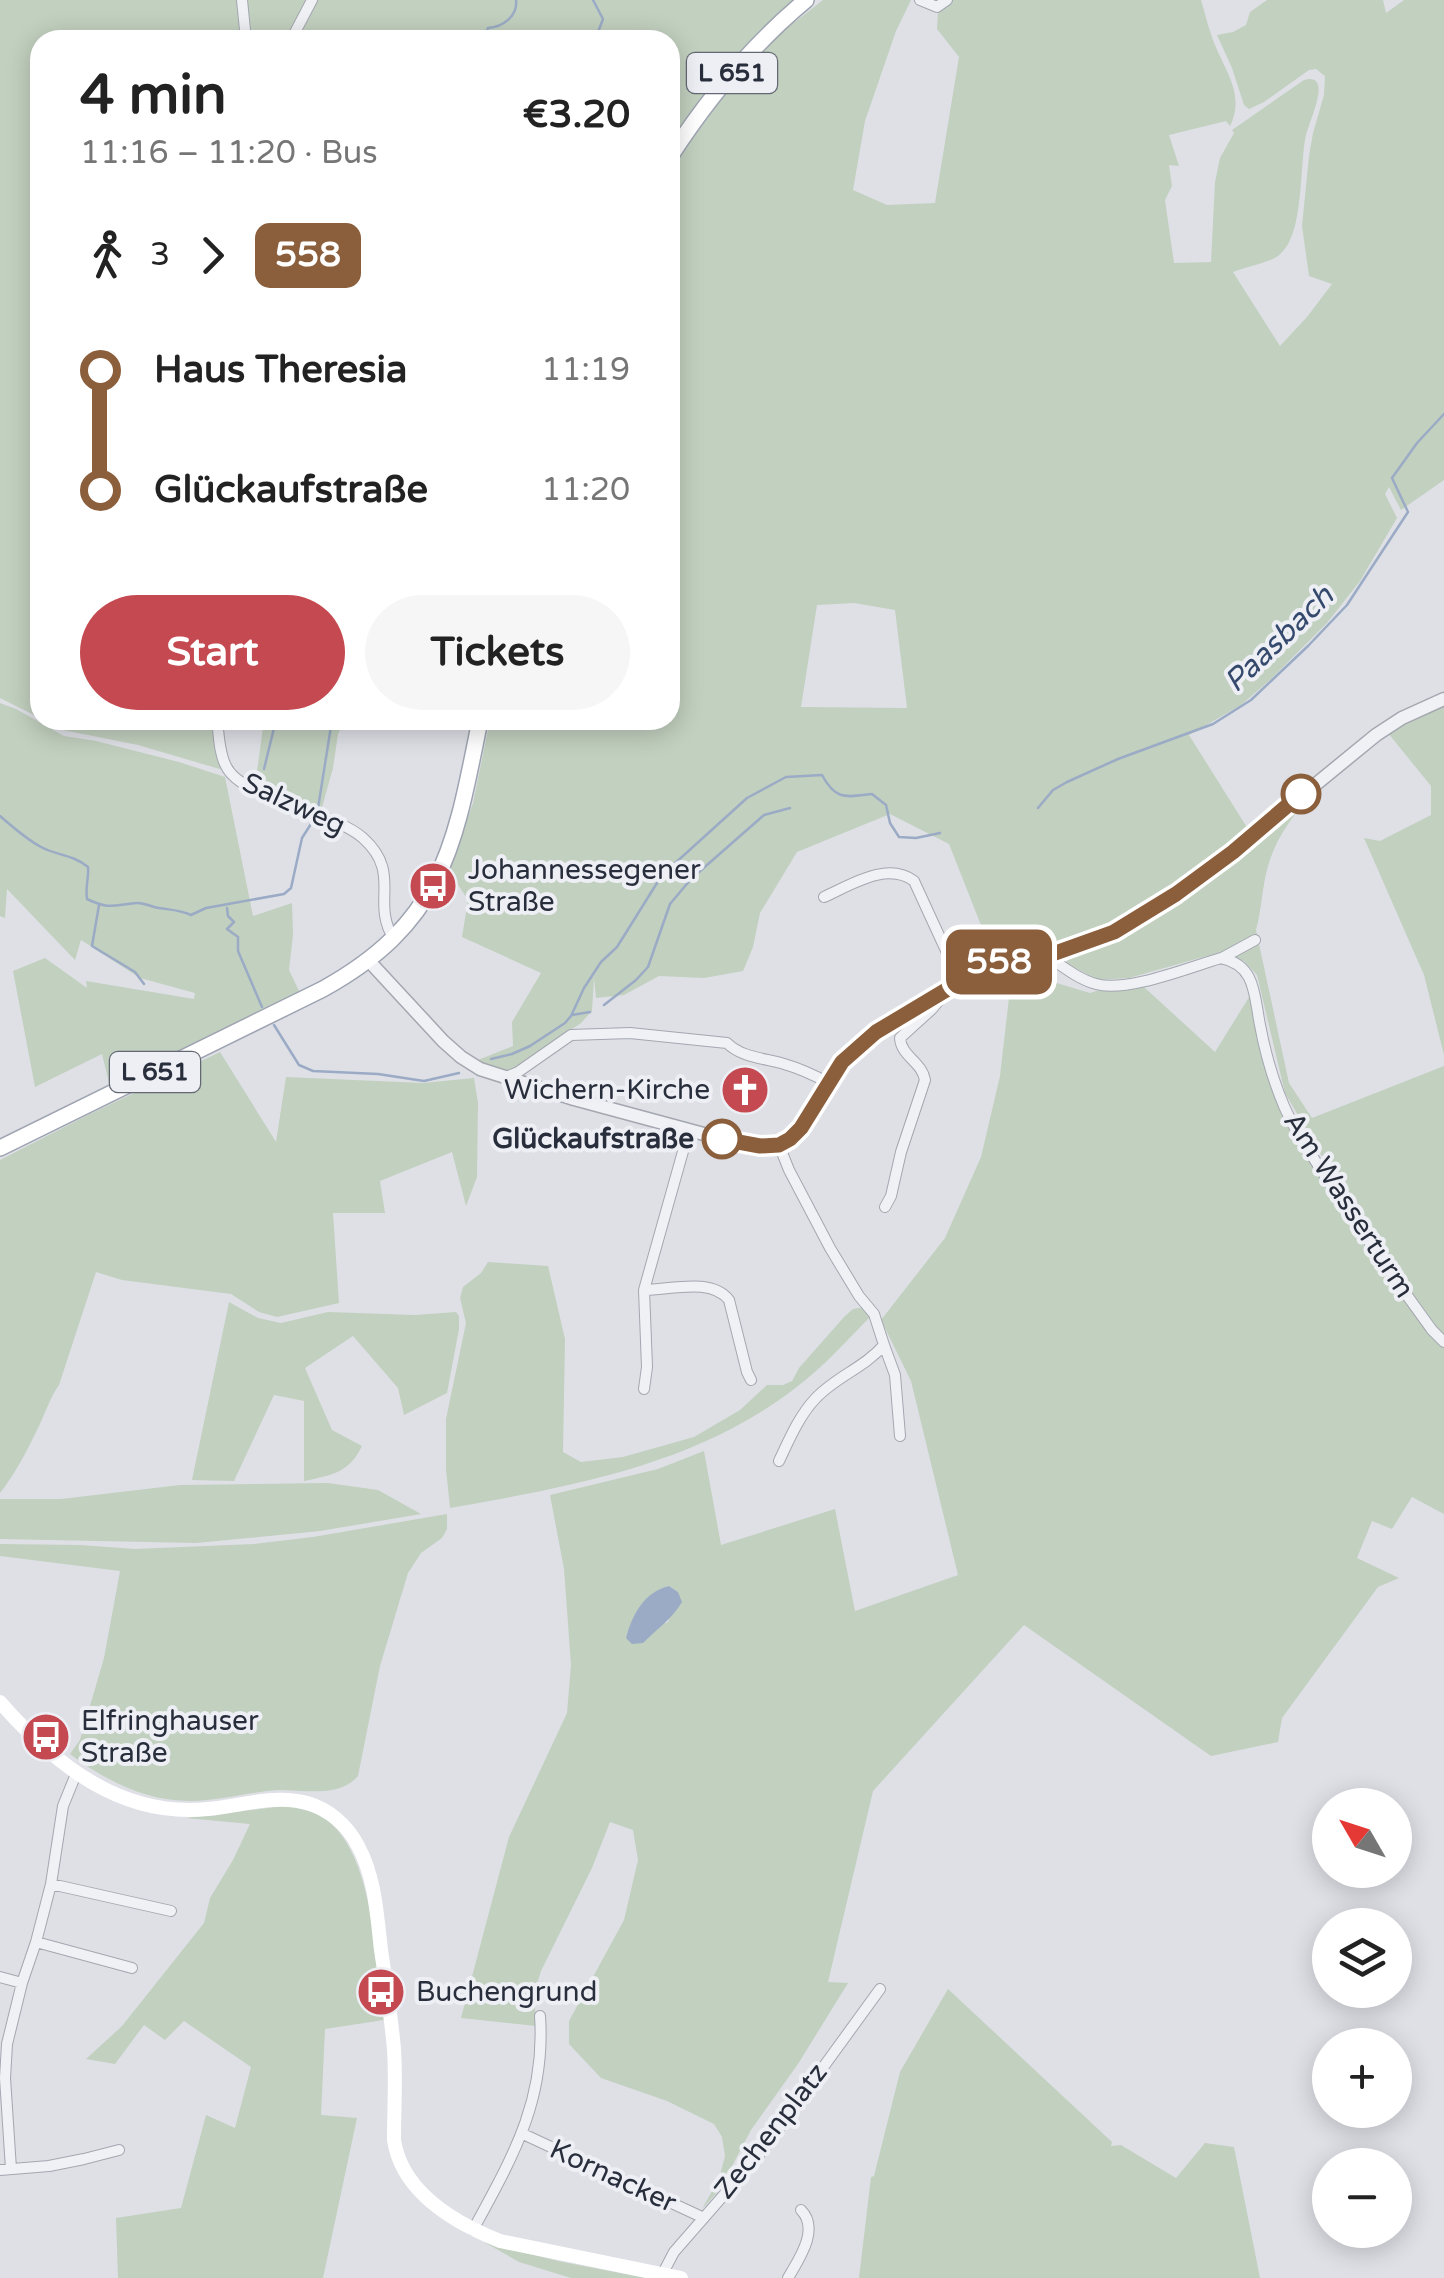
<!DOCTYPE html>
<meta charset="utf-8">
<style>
body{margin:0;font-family:"Varela Round",sans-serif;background:#f6f6f6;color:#222;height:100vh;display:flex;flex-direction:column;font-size:38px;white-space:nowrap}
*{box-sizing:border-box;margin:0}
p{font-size:32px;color:#767676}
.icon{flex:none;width:55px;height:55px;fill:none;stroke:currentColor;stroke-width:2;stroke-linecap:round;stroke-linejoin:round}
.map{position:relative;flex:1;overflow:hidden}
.side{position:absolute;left:30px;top:30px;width:650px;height:700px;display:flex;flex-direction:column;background:#fff;border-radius:30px;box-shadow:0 5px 25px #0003}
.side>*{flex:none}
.badge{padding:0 20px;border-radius:15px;font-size:35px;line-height:65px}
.needle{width:65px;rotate:309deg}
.fabs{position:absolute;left:1312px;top:1788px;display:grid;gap:20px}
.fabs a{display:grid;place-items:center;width:100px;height:100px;border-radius:50%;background:#fff;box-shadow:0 5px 25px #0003;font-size:50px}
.map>.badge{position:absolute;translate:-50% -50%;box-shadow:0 0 0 5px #fff}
.legs{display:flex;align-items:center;gap:15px;height:110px;padding:0 50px;font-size:32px}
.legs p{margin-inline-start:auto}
.overview{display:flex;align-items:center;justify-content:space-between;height:170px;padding:0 50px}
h1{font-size:55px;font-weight:700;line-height:75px}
.primary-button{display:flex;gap:20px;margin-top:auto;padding:20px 50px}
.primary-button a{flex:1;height:115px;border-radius:60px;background:#c54951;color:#fff;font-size:40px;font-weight:700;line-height:115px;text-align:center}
.primary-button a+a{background:#f6f6f6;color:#222}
ul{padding:0 50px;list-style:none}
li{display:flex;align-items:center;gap:35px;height:120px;font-size:38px}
li i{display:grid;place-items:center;width:15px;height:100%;margin:0 12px;background:currentColor}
li i::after{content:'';width:25px;height:25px;margin:-12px;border:8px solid;border-radius:50%;background:#fff}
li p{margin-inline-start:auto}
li:first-child i{background:linear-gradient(#0000 50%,currentColor 0)}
li:last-child i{background:linear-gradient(currentColor 50%,#0000 0)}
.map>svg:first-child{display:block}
.green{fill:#c2d0bf;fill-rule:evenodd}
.water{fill:#9babc5}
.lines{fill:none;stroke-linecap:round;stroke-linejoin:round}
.stream{stroke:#9babc5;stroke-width:2.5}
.minor-casing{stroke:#a4a7b0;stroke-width:12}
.tertiary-casing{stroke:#a4a7b0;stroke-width:15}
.primary-casing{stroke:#9ea4b1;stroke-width:18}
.minor{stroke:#f0f1f5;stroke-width:10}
.tertiary{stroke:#f0f1f5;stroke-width:12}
.secondary{stroke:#fff;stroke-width:14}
.primary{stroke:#fff;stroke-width:15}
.line-1-casing{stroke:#fff;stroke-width:22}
.line-1{stroke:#8b5e3c;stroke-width:15}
.stop-1-dot{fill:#fff;stroke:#8b5e3c;stroke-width:5}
.labels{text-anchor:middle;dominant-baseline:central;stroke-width:8;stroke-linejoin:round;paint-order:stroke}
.shield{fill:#edeff4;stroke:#636873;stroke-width:2.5}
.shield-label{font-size:25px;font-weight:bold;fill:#282e3c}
.street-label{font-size:28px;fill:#282e3c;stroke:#edeff4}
.poi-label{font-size:28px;fill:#282e3c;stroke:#edeff4;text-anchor:start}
.stop-label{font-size:28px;font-weight:bold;fill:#282e3c;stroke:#edeff4;text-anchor:end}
.water-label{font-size:30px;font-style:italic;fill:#35496d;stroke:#edeff4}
</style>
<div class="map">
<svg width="1444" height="2278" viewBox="0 0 1444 2278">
<rect width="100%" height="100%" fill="#dee0e6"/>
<path class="green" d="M0,0H237L242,40H40V718L0,698Z
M247,0H310L289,40H252Z
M314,0H795C745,40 707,89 670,142V40H293Z
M823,0H911L896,31L865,121L853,190L887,205L935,203L959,57L937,29L938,12L949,0H1201C1205,13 1208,27 1213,40C1224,70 1246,94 1230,126L1226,121L1169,135L1179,166L1169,165L1172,186L1165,200L1174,263L1211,262L1215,182L1220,158L1234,133L1232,130L1304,80C1334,72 1309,121 1306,135C1299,166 1305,237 1278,256C1268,263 1245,267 1233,272L1280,346L1307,317L1332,284L1309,276L1302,226L1309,156L1313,133L1324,95L1325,76L1316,69L1309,70L1264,102L1249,109L1244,105L1232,68L1217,35L1233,32L1246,25L1250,12L1267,0H1383L1386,13L1404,0H1444V480L1401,510L1389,487L1385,494L1397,518L1360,581L1327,623L1270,680L1241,705L1189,735L1248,829L1179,883L1114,924L1057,945L1021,952L992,953L949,844L890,814L797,852L760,913L753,947L743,971L704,978L659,976L624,995L596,998L594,978L592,1011L581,1023L508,1072L481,1067L478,1060L513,1046L512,1022L541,973L462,937L468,900L449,871L473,803L490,720H670V170L745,67L786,29ZM854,603L895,610L907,708L801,707L817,605Z
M0,703L16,709L64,736L96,741L179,762L225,777L253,916L292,903L293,935L289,970L299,991L110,1087L102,1054L35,1087L13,971L45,958L87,988L86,981L194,999L195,993L140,978L81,940L75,960L7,889L5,918L0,916Z
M1444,703V1055L1424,975L1364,838L1380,841L1431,815V786L1388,733L1404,722Z
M43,720H211L215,752L223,770L138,745L63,730Z
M264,720H345L338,734L333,768L321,811L316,807L315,810L255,786Z
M1314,790C1295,813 1276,837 1268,866C1262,886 1262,909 1256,930L1289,1083L1312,1118L1444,1066V1337L1362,1225L1285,1093L1257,975L1244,961L1221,952L1129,978L1098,980L1066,963L1071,955L1109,941L1154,914Z
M1040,978L1090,993L1096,991L1144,987L1215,1052L1251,994L1276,1097L1343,1213L1423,1326L1444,1347V1514L1412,1497L1392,1529L1372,1521L1357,1558L1399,1578L1378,1587L1282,1718L1278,1742L1211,1756L1024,1625L873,1791L828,1982L848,1983L798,2064L751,2130L720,2189L702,2209L719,2179L725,2156L722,2137L714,2124L667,2101L601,2078L569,2044V2021L624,1920L638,1860L633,1830L610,1822L592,1868L541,1971L534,1993L536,2026L461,2018L509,1837L567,1713L571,1665L564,1569L550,1495L658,1469L704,1451L721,1545L835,1509L855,1611L958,1575L911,1381L881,1320L945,1238L981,1157L1000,1076L1010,989L1016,983ZM669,1586L678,1592L668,1622L626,1638C632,1616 646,1591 669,1586Z
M220,1052L276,1142L286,1077L423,1083L474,1078L478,1103L477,1177L466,1206L452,1152L380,1181L385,1213H333L339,1303L277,1317L259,1312L231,1294L122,1280L96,1272L59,1385C49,1399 45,1415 37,1430C27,1451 15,1474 0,1493V1160L88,1115Z
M488,1262L548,1266L565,1339L563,1452L581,1462L623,1457L694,1437L740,1410L767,1385H783L792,1381L799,1368L844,1317L853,1309L865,1307L872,1315C847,1340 823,1368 794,1389C696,1465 569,1487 450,1508L446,1469V1419L466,1323L460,1298L463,1287L481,1273Z
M229,1302L258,1318L281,1323L328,1312L415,1315L456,1312L459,1316V1329L447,1393L404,1415L398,1388L353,1336L305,1368L332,1430L362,1446C349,1473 332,1475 304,1481V1401L274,1395L234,1481L192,1480Z
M328,1483L378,1490L421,1514L320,1531L196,1543L0,1539V1499H61L180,1485Z
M447,1514V1529L442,1538L421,1553L408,1573L380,1666L358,1776C338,1799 303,1789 277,1790C253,1792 230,1798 207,1800C156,1806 110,1784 70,1754L80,1740L104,1658L120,1571L0,1556V1544L80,1545L135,1549L254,1544L313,1537Z
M284,1806C297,1808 310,1810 322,1817C374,1848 376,1963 384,2020L325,2029L321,2115L357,2118L323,2278H118L116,2218L181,2208L206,2115L235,2128L251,2067L184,2021L165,2040L144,2025L115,2064L86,2059L122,2026L204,1923L210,1898L233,1860L250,1824L186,1818Z
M948,1989L1112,2142L1111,2146L1121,2145L1176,2178L1205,2143L1234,2147L1260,2278H859L871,2177L874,2176L900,2072Z
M484,2242L558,2261L645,2278H571L519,2262Z"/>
<path class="water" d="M669,1586L678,1592L682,1602C672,1619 657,1629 643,1643L632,1644L626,1638C632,1615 644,1592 669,1586Z"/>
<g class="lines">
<path class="stream" d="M593,0L603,19L595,40
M483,40L488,28C503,27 518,16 516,0
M264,769L276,720
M318,808L332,720
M1038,808L1053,790L1067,782L1118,759L1213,724L1251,700L1308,646L1347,605L1408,512L1392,478L1417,443L1444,414
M0,816C13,827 26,839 41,847C58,856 72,854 88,867C89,878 85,887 87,899C110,910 113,905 136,903C144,902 151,907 159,908C172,910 180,910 191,915L206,908L284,894L291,888L302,838L316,816
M99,905L92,946L135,972L144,984
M227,908L228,916L234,922L227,929L238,937V951L262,1007
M604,1005L636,980L648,967L670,904L691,879L764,815L790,808
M572,1015L590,1012
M274,1025L299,1065L313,1071L378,1074L424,1081L459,1073
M491,1059L512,1054L530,1046L565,1023L571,1016L584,988L601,962L617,947L662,875L747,798L786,777L822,775C836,801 846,797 872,794L886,805L890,823L899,837L916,838L940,833"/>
<g class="minor-casing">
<path id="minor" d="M242,0L246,40
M920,0L937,7L947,0
M291,40L312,0
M217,720C219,735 219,753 226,766C241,799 333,811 363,838C403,874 370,902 394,939
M824,897C851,885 887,861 914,881L960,981
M1047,956C1062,966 1078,979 1096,984C1126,993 1190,967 1221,958C1256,965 1254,995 1260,1025C1265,1052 1273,1080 1284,1106C1295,1132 1312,1155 1327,1179C1360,1231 1396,1280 1432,1330L1444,1342
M1222,958L1255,940
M506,1077L518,1072L571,1035L630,1033L727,1043C741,1057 762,1058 781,1063C798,1068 813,1074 828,1083
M885,1207L891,1196L901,1152L925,1080C922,1062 901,1056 900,1038L932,1009L949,988
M644,1290C670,1290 711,1277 729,1300L747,1372L751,1380
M884,1345L895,1375L900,1436
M644,1389L647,1367L644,1290L689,1130
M779,1461C789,1440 799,1416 815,1399C835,1377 864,1368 884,1345L874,1314L859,1296L830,1248L789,1170L779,1145
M51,1884L171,1911
M36,1942L132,1968
M0,1977L22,1983
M523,2134L704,2218
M11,2169L5,2078L7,2044L22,1983L36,1942L51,1884L63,1806L76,1774
M0,2170L49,2166L84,2159L119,2150
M473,2230C512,2158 546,2101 540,2016
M663,2273L674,2252L763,2150L880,1989
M788,2278C799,2259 820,2229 801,2210"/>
</g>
<g class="tertiary-casing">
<path id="tertiary" d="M1011,960L1047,956L1114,932L1176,894L1233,852L1376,735L1402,718L1444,699
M369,961L443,1041L461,1057L480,1069L574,1099L737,1143C755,1145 775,1150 790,1139C815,1120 823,1084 843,1061C882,1017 942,991 993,963L1003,961"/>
</g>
<g class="primary-casing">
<path id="primary" d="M670,157C708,98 752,45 806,0
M0,1148L323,989C444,922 455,845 480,720"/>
</g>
<use href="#minor" class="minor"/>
<use href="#tertiary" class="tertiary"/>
<path class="secondary" d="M0,1702C54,1764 121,1818 208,1809C240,1806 275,1794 307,1803C329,1809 348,1826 358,1846C375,1877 377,1915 381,1950C386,1983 391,2016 394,2049C396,2079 394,2110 394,2140C402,2193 455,2223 500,2241L681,2278"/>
<use href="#primary" class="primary"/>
</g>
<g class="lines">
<g class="line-1-casing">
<path id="line-1" d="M722,1139L760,1146L779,1145L790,1139L801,1128L842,1062L876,1032L993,962L1047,956L1114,932L1176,894L1233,852L1301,794"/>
</g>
<use href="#line-1" class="line-1"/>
</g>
<defs>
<g id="bus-disc" transform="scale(2.5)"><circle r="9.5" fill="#c54951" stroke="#edeff4"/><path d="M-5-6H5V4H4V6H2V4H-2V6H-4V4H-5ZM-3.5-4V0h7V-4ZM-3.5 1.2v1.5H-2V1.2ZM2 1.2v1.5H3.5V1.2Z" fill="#fff"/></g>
<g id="church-disc" transform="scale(2.5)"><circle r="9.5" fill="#c54951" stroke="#edeff4"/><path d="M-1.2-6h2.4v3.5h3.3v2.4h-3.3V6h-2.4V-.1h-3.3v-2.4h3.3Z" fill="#fff"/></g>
</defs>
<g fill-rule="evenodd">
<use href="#bus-disc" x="433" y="886"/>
<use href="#church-disc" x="745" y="1090"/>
<use href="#bus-disc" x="46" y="1737"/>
<use href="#bus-disc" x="381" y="1992"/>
</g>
<g class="stop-1-dot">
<circle cx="1301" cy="794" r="18"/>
<circle cx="722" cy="1139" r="18"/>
</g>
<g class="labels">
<g class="shield">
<rect x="687" y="53" width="90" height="40" rx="8"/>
<rect x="110" y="1052" width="90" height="40" rx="8"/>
</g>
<g class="shield-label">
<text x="732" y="73">L 651</text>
<text x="155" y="1072">L 651</text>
</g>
<g class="street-label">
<text transform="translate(294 804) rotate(25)">Salzweg</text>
<text transform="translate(1349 1205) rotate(57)">Am Wasserturm</text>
<text transform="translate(771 2131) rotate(-52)">Zechenplatz</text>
<text transform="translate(613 2176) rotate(25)">Kornacker</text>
</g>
<g class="poi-label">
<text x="468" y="870">Johannessegener<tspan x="468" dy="32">Straße</tspan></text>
<text x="710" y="1090" text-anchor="end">Wichern-Kirche</text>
<text x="81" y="1721">Elfringhauser<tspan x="81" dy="32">Straße</tspan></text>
<text x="416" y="1992">Buchengrund</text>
</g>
<g class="stop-label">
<text x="694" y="1139">Glückaufstraße</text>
</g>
<g class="water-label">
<text transform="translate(1279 639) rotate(-44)">Paasbach</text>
</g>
</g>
</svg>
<div class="fabs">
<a><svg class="needle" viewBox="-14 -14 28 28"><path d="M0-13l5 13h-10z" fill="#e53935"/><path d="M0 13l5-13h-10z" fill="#767676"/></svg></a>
<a><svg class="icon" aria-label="layers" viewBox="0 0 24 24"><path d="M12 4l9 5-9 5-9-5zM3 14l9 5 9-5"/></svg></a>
<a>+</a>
<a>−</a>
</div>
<b class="badge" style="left:999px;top:962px;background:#8b5e3c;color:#fff">558</b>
<section class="side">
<div class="overview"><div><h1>4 min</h1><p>11:16 – 11:20 · Bus</p></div><b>€3.20</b></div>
<div class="legs"><svg class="icon" aria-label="walk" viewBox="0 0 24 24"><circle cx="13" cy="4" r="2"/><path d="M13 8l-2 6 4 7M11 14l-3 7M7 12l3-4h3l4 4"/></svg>3<svg class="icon" aria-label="forward" viewBox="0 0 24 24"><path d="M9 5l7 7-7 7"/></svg><b class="badge" style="background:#8b5e3c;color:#fff">558</b></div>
<ul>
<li><i style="color:#8b5e3c"></i><b>Haus Theresia</b><p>11:19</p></li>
<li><i style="color:#8b5e3c"></i><b>Glückaufstraße</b><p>11:20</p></li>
</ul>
<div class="primary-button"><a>Start</a><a>Tickets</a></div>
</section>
</div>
